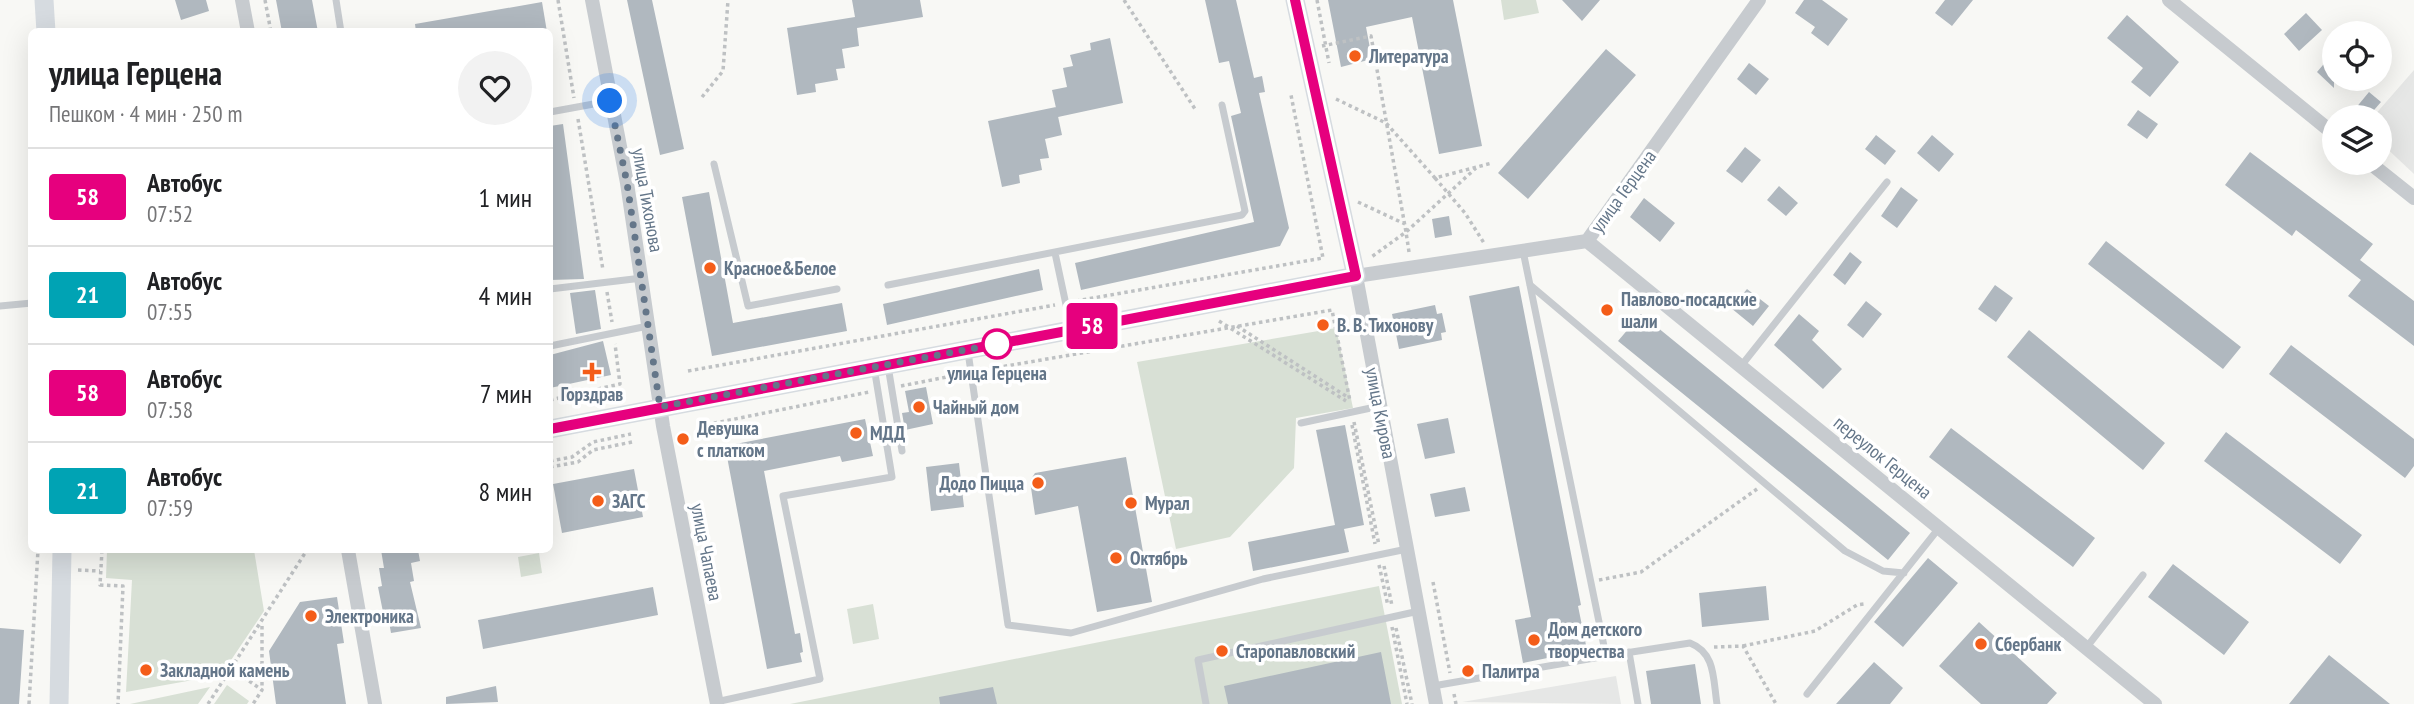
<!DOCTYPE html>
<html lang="ru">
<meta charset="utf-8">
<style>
body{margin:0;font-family:"PT Sans Narrow",sans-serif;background:#f2f2f2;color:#202124;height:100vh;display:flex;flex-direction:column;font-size:26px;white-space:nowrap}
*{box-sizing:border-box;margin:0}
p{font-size:23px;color:#757577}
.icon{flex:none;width:38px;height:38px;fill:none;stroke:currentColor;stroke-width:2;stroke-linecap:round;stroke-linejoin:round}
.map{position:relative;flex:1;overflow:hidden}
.details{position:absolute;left:28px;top:28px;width:525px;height:525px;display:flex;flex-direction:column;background:#fff;border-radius:10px;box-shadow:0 7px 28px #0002}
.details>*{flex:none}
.badge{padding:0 14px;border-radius:5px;font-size:24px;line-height:46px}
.fabs{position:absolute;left:2322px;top:21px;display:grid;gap:14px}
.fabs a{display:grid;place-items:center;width:70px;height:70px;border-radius:50%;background:#fff;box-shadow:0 7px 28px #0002;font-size:35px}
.you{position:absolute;width:35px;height:35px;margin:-18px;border:5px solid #fff;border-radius:50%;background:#1a73e8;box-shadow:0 0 0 10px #1a73e833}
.map>.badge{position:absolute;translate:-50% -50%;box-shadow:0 0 0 4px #fff}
.round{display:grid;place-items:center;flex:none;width:74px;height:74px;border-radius:37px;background:#f2f2f2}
.headline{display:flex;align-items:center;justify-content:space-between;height:119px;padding:0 21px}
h1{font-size:33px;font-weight:700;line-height:52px}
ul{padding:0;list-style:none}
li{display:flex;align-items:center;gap:21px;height:98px;padding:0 21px;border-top:2px solid #e0e0e0}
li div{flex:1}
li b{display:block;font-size:26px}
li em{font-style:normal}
li .badge{min-width:77px;font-weight:700;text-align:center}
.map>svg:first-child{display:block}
.built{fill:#e6e7e6}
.green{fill:#d8e0d5}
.building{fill:#b0b8bf}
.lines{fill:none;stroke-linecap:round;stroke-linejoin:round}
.path{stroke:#bec1c3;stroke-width:3.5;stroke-dasharray:3.5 3.5;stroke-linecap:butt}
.lane{stroke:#c7cbcf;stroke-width:7}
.street{stroke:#c7cbcf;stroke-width:14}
.secondary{stroke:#d6dbe0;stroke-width:19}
.line-casing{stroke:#fff;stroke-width:16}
.line{stroke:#e6007e;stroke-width:10}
.walk{stroke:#647689;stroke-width:7;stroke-dasharray:0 12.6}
.poi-dot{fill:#f45d19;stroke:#fff;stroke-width:2.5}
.stop-dot{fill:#fff;stroke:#e6007e;stroke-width:3.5}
.labels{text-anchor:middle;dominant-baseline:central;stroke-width:7;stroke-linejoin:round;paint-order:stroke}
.poi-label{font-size:19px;font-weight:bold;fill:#647689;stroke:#fff;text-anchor:start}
.street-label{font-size:19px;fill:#647689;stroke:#fff}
.stop-label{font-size:19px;font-weight:bold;fill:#647689;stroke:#fff}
</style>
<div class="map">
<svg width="2414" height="704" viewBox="0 0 2414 704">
<rect width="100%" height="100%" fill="#f8f8f5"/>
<path class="built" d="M2414,70V174L2380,142V117H2373Z
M1616,676L1621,704L1462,702Z"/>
<path class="green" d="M1501,0H1536L1539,13L1504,20Z
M1336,328L1353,408L1296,418L1294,468L1230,537L1176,549L1137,362Z
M107,550H254L264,611L221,675L126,692L132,580L106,578Z
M539,553L542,573L521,577L518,557Z
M1379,586L1402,704H790Z
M873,604L879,639L853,644L847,609Z
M227,685L249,701L247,704H214Z
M210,687L198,704H130Z"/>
<path class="building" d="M175,0H206L209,11L181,20Z
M276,0H312L318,32H282Z
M627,0H652L684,149L660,155Z
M852,0H920L923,17L857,28L859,46L842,49L845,68L836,69L838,80L815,84L816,92L797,95L787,28L855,17Z
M1205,0H1236L1254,78L1262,76L1265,92L1259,93L1289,228L1280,246L1081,290L1075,263L1254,222L1231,116L1241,113L1229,61L1219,63Z
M1328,0H1453L1482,146L1439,154L1412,17L1366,27L1372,59L1341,67Z
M1562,0H1600L1582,21Z
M1804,0H1822L1848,19L1828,46L1811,33L1815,27L1795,13Z
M1945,0H1973L1952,26L1935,13Z
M542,2L547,32H416L415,24Z
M2306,13L2322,30L2299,51L2284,34Z
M2127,15L2179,62L2150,97L2131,82L2143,68L2107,38Z
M1110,38L1123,103L1058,117L1052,90L1067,87L1063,68L1073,66L1070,55L1091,50L1090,43Z
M1606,49L1636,75L1528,199L1498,173Z
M2334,52V88L2317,72Z
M1749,63L1769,79L1756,95L1737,79Z
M2369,92L2381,102L2368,117H2364L2355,109Z
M1056,107L1062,135L1045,139L1049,158L1040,159L1042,170L1019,175L1020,183L1002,187L988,121Z
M2138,110L2158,124L2147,139L2127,125Z
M563,124L584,279L550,280V126Z
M1876,135L1896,151L1885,165L1865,149Z
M1932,135L1954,154L1939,172L1917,153Z
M1745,147L1761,160L1742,183L1726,171Z
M2250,152L2373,244L2360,260L2414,301V346L2348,296L2361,280L2296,230L2292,236L2225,185Z
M1779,186L1798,203L1786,216L1767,200Z
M1901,187L1918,200L1897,228L1881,216Z
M709,192L733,323L842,303L847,331L712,356L682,197Z
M1644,198L1675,223L1660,242L1630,217Z
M1449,216L1452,235L1435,238L1432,219Z
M2106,241L2241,347L2223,369L2088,264Z
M1850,252L1862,262L1845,285L1833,275Z
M1039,269L1043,290L887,325L883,304Z
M1995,285L2013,298L1996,322L1978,309Z
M1519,286L1581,605L1578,606L1587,650L1523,663L1515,620L1531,617L1469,296Z
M1747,289L1769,306L1753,326L1731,308Z
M595,290L601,329L576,334L570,293Z
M1866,301L1882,314L1863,338L1847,325Z
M1435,305L1437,314L1442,313L1446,332L1441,333L1442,340L1399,349L1392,314Z
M1641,314L1910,533L1888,560L1618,341Z
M1799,314L1819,331L1812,340L1842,369L1823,389L1774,345Z
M2029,330L2165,443L2143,470L2007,357Z
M603,341L611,375L550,388V355Z
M2291,345L2414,439V466L2405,478L2269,374Z
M926,387L933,424L905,430L902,413L909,412L905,391Z
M1448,418L1455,453L1425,459L1417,424Z
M865,419L873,456L842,462L840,456L764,471L795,634L800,633L803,652L800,653L802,662L767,669L725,446Z
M1345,425L1364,525L1344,529L1349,552L1253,571L1248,542L1335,525L1316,430Z
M1951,428L2095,538L2073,567L1929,457Z
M2226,432L2362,535L2340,564L2204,461Z
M1126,457L1152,602L1097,612L1078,506L1035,515L1030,481L1035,473Z
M959,463L964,507L931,511L926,467Z
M634,469L643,517L562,533L553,484Z
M1465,487L1470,511L1435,517L1430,494Z
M381,550H418L420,561L411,563L414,581L410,582L421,628L391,633L389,622H385L378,587L382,586L379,568H384Z
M1928,558L1958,583L1903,647L1874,622Z
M2173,564L2249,622L2224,655L2148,597Z
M1766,586L1769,620L1702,627L1699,593Z
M653,587L658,615L483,649L478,620Z
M337,597L344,643L337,644L346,704H276L269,651L300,602Z
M1979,622L2057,693L2047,704H1981L1939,666Z
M0,628L24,630L19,704H0Z
M1381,652L1391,704H1228L1224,686Z
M2329,655L2390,704H2289Z
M1874,662L1903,688L1890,704H1836Z
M1695,664L1701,704H1651L1646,671Z
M496,686L498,702L446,704V697Z
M993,687L997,704H940L939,697Z"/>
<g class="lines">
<path class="path" d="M265,0L271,32
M558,0L574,98
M1124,0L1195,109
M1317,0L1329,63
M1322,46L1371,36L1406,232L1370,258
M702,97L723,71L728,0
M1336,99L1386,123L1435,178L1492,163
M578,119L603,270
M1435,178L1465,213L1484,243
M1358,202L1405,224
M1409,252L1406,232L1476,168
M607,292L612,322
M1076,301L1323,258L1291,95
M1219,321L1346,401
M1237,326L1349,398
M983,370L1332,310L1350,401
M688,371L1055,305
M901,386L962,374
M550,400L620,384L615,344
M1354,422L1379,545
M1352,425L1375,544
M700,426L869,392
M550,461L572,457L593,442L631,434
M550,467L578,462L593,450L632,442
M102,550L100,585L123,586L118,704
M1379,565L1388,606
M1384,566L1392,606
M78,570L100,571
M1599,580L1641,572L1757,489
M1433,582L1450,673
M262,626V690
M1392,627L1407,704
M1396,628L1412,704
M1743,646L1815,631L1857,605L1864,604
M1714,647L1743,646L1776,704
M232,669L262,690L253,704
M1454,694L1456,704
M29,704L38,550
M208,704L307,550"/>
<path class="lane" d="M336,0L341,32
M550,112L610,101
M714,164L748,306L837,289
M1055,253L1071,328
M888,285L1242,215L1245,211L1222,105
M1530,285L1845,551L1883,571L1904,573
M550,289L642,278
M0,306L32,303
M550,346L648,326
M968,352L1008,625L1071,633L1263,579L1407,549
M888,366L902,451
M1741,366L1887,182
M1301,423L1380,406
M2086,648L2143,575
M1629,652L1638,704
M1606,656L1690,643C1716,653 1713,680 1717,704
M1433,686L1606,656L1523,251
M1807,694L1939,528
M716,702L820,679L783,496L892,477L874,367
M1206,704L1198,660L1419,611"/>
<path class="street" d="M242,0L248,32
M592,0L627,183L663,426L717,704
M2169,0L2334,134
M2370,163L2414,198
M1587,241L2155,704
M348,550L375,704
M1436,704L1356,276L1587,241L1759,0"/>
<path class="secondary" d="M44,0L46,32
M550,429L1356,276L1295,0
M59,704L62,550"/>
</g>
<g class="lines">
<g class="line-casing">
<path id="line" d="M550,429L1356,276L1295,0"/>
</g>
<use href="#line" class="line"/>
<path class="walk" d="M610,101L627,183L660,407L997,344"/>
</g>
<g class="poi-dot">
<circle cx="1355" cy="56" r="7"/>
<circle cx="710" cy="268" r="7"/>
<circle cx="1607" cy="310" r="7"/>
<circle cx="1323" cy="325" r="7"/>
<path d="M588.5 361.5h7v7h7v7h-7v7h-7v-7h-7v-7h7z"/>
<circle cx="919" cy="407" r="7"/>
<circle cx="856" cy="433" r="7"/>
<circle cx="683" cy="439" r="7"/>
<circle cx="1038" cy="483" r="7"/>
<circle cx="598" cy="501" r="7"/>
<circle cx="1131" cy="503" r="7"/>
<circle cx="1116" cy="558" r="7"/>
<circle cx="311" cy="616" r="7"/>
<circle cx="1534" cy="640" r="7"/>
<circle cx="1981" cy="644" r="7"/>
<circle cx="1222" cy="651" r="7"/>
<circle cx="146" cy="670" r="7"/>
<circle cx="1468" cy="671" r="7"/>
</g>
<circle class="stop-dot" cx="997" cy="344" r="14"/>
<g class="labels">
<g class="poi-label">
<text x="1369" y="56">Литература</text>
<text x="724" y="268">Красное&amp;Белое</text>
<text x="1621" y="299">Павлово-посадские<tspan x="1621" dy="22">шали</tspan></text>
<text x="1337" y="325">В. В. Тихонову</text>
<text x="592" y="394" text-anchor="middle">Горздрав</text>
<text x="933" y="407">Чайный дом</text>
<text x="697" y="428">Девушка<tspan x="697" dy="22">с платком</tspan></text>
<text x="870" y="433">МДД</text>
<text x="1024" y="483" text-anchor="end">Додо Пицца</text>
<text x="612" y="501">ЗАГС</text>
<text x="1145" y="503">Мурал</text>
<text x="1130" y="558">Октябрь</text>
<text x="325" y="616">Электроника</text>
<text x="1548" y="629">Дом детского<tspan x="1548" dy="22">творчества</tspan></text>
<text x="1995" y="644">Сбербанк</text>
<text x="1236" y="651">Старопавловский</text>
<text x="160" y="670">Закладной камень</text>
<text x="1482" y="671">Палитра</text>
</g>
<g class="street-label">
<text transform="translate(1623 191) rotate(-54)">улица Герцена</text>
<text transform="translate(648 200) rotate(80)">улица Тихонова</text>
<text transform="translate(1381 413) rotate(79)">улица Кирова</text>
<text transform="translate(1883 457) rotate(39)">переулок Герцена</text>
<text transform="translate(707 552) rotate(79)">улица Чапаева</text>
</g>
<g class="stop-label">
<text x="997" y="373">улица Герцена</text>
</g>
</g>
</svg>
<div class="fabs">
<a><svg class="icon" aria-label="locate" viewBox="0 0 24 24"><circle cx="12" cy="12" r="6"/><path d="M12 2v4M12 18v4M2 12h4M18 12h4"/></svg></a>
<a><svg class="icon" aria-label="layers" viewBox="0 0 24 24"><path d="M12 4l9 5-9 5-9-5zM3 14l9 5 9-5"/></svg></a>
</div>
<div class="you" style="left:610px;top:101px"></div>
<b class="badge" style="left:1092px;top:326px;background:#e6007e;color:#fff">58</b>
<section class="details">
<div class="headline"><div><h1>улица Герцена</h1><p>Пешком · 4 мин · 250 m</p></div><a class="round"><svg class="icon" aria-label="heart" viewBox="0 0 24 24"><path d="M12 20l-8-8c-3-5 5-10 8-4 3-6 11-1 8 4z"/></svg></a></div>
<ul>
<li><span class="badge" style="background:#e6007e;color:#fff">58</span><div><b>Автобус</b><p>07:52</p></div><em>1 мин</em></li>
<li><span class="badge" style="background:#00a3b4;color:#fff">21</span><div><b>Автобус</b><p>07:55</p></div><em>4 мин</em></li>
<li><span class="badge" style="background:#e6007e;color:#fff">58</span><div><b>Автобус</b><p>07:58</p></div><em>7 мин</em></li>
<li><span class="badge" style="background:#00a3b4;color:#fff">21</span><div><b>Автобус</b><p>07:59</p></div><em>8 мин</em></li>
</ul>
</section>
</div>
